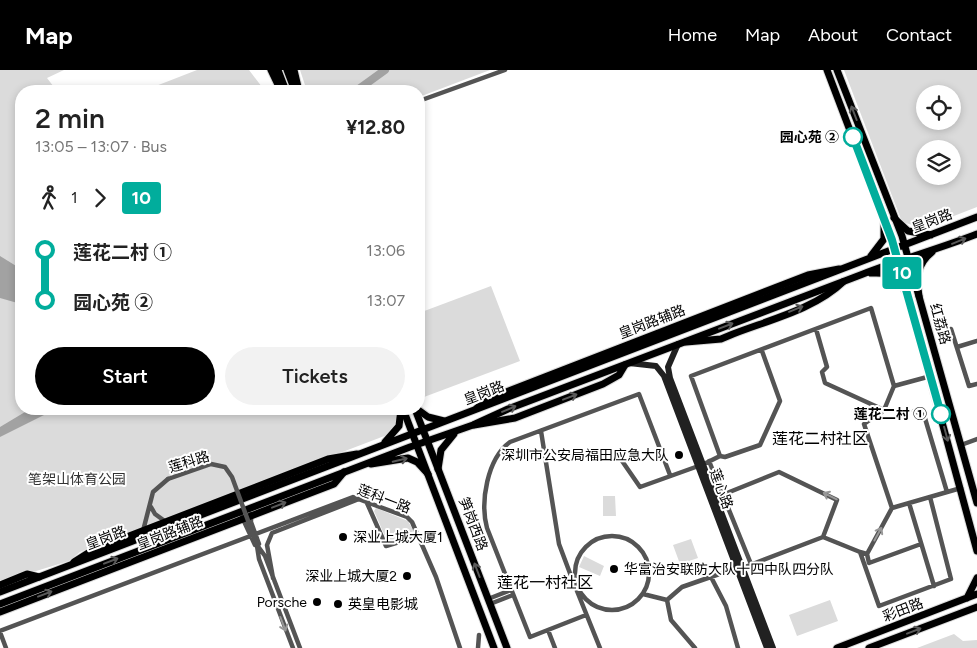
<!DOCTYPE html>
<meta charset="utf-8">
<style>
body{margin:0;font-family:Figtree,"Noto Sans SC",sans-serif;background:#f2f2f2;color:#222;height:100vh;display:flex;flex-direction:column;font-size:19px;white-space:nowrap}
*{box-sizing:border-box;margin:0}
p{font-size:16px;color:#767676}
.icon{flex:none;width:28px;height:28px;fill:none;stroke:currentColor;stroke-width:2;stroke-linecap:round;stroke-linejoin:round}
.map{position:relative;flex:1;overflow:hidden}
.panel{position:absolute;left:15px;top:15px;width:410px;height:330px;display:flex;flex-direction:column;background:#fff;border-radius:20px;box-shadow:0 2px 8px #0003}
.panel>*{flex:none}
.badge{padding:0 10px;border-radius:4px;font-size:18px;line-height:32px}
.controls{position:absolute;left:916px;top:15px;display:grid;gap:10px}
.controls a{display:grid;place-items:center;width:45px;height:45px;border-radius:50%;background:#fff;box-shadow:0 2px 8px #0003;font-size:25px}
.map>.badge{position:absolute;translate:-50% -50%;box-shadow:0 0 0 2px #fff}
.legs{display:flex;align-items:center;gap:8px;height:55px;padding:0 20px;font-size:16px}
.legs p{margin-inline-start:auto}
.head{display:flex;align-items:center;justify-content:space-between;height:85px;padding:0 20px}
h1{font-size:28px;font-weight:600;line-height:38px}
.button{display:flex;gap:10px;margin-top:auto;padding:10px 20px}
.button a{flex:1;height:58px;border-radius:30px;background:#000;color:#fff;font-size:20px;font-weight:600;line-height:58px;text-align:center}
.button a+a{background:#f2f2f2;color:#222}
ul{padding:0 20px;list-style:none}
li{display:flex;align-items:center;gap:18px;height:50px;font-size:19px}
li i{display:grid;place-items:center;width:8px;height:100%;margin:0 6px;background:currentColor}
li i::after{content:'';width:12px;height:12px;margin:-6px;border:4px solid;border-radius:50%;background:#fff}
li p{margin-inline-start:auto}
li:first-child i{background:linear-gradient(#0000 50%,currentColor 0)}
li:last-child i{background:linear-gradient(currentColor 50%,#0000 0)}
header{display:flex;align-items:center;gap:30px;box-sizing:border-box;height:70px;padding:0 25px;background:#000;color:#fff}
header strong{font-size:24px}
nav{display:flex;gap:28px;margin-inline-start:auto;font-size:18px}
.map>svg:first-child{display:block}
.green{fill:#dbdbdb;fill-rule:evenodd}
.water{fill:#a2a2a2}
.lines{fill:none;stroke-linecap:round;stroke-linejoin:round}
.river{stroke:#a2a2a2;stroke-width:8}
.primary-casing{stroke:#dbdbdb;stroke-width:9}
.trunk-casing{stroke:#dbdbdb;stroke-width:9}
.minor{stroke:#545454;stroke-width:4.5}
.secondary{stroke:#212121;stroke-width:6}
.primary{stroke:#000;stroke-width:7}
.trunk{stroke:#000;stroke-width:7}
.minor-bridge{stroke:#545454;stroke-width:4.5}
.oneway{stroke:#595959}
.oneway2{stroke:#989898}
.line-1-casing{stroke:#fff;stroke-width:11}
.line-1{stroke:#01ad9c;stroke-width:8}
.stop-1-dot{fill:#fff;stroke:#01ad9c;stroke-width:2.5}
.poi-dot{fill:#000;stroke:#fff;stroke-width:2}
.labels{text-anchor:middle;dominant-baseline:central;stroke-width:4;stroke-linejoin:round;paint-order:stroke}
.stop-label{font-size:14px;font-weight:bold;fill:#000;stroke:#fff;text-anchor:end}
.street-label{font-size:14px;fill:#000;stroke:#fff}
.poi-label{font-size:14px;fill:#000;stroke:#fff;text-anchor:end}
.park-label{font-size:14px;fill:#323232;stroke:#fff}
.quarter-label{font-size:16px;fill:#000;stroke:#fff}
</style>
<header>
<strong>Map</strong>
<nav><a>Home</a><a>Map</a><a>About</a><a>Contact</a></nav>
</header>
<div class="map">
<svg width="977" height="578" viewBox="0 0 977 578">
<rect width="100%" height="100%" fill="#fff"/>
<path class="green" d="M0,0H64L47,8L57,21H21V339H397L400,350L387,365L80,482L69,491L0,512Z
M197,0H249L265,21H143Z
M300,0H490L419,27V21H307Z
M844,0H977V137L923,158L902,152ZM925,24H952V51H925ZM925,79H952V106H925Z
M491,216L520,291L424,327L419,313V243Z
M603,426H615L616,446H603Z
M376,438L408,451L413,460L412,464L392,473L387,471L374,441Z
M691,469L698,488L680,494L673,475Z
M584,486L604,496L600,506L579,497Z
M830,530L838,551L797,566L789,545Z
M954,564L963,571L977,570V578H917Z"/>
<path class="water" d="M0,186L21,199V234L0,228Z
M30,339H56L0,367V357Z"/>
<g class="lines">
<path class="river" d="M356,21L385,0"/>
<g class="primary-casing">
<path id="primary" d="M271,0L281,21
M278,0L286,21
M287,0L295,21
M294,0L299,21
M827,0L895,179L977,481
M837,0L902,166L977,433
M686,272L721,269L733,264C769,250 815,239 843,212
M477,338L493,327L808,205L839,199
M403,339L494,578
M415,339L507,578
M474,355L515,348L603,314L619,305L625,295
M74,492L93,480L328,389L357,384
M0,515L27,504L39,507
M967,528L977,508
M0,542L334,414L344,402
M837,578L977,524
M869,578L977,537"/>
</g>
<g class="trunk-casing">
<path id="trunk" d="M894,148L908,161L931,165
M871,186L884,169V149
M871,203C894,202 897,205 908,226
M919,226C916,208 917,194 932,182
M417,339L428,347L444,351
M385,372L399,356L401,339
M371,394L408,388L417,392L428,404
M438,399L441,380L454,364
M0,522L977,147
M0,534L410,377L473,355L508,339L863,204C901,189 939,179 977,164"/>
</g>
<path class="minor" d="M419,31L505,0
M951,259L969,316L977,314
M957,277L977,271
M894,316L931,306
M914,341L924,345L947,422
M878,345L884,340L864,354L892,438
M541,361L559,474L574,514
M961,375L977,369
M720,386L691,306L871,238L894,316L884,340L825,313L822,302L827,297L816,259
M620,388L640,417L704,394L720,386L725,387L760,375L780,331L762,281
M709,391L751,494
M722,425L779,402L837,430L823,467
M367,433L386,476L419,466
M909,433L934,516
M151,437L155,444L166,452
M251,444V452L259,474
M242,447L255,475
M143,461L153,422L168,409
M575 503a37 37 0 1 1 74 0a37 37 0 1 1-74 0Z
M257,475L265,486L300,578
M257,476L259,489L293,578
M860,482L867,484L892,438L961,418
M867,484L869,493L921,474
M711,507L726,536L738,578
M273,508L267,475L272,463L359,429
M577,521L600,578
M643,524L667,530L682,517L728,501L732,502L823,467L860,482L879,536L951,509L930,427
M488,529L511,520
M667,530L671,550L695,578
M490,534L513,525
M586,545L530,567L487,458C480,432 487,389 510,372L639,324L670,405
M548,560L555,578
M0,561L353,427L407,447L412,452L436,507L460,578
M0,562L6,578
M478,578L479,565"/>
<path class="secondary" d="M678,274L668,297L670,308L773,578
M629,293L656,296L664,306L767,578"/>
<use href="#primary" class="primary"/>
<use href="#trunk" class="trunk"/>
<path class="minor-bridge" d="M168,409L211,394L225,397L232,407L257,475"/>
</g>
<defs><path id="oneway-shaft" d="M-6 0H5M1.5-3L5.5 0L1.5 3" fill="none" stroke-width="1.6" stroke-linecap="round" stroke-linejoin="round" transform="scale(1.25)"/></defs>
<g class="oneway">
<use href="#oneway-shaft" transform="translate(854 43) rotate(-111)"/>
<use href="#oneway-shaft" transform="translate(959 171) rotate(-22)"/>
<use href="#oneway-shaft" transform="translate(796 239) rotate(-22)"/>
<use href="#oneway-shaft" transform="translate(726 256) rotate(-21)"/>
<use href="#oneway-shaft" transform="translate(570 327) rotate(-21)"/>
<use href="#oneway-shaft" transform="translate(509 339) rotate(-23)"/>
<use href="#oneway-shaft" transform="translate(946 364) rotate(75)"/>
<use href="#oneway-shaft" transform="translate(400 390) rotate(-13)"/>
<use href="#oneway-shaft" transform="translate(279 435) rotate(-21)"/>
<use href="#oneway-shaft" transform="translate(111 491) rotate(-21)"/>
<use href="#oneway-shaft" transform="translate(477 500) rotate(-111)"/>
<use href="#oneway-shaft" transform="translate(45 524) rotate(-21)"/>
<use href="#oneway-shaft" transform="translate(914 561) rotate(-21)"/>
</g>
<g class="oneway2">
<use href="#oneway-shaft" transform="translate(830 426) rotate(-154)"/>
<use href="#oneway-shaft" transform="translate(878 464) rotate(-61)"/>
<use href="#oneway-shaft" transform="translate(283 554) rotate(69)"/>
</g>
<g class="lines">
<g class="line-1-casing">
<path id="line-1" d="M853,67L892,170L941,344"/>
</g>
<use href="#line-1" class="line-1"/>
</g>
<g class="stop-1-dot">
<circle cx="853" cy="67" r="9"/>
<circle cx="941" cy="344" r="9"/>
</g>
<g class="poi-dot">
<circle cx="679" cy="385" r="5"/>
<circle cx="343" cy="467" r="5"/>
<circle cx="614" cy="499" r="5"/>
<circle cx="407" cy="506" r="5"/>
<circle cx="317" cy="532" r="5"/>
<circle cx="338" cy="534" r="5"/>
</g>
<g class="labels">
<g class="stop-label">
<text x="839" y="67">园心苑 ②</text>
<text x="927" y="344">莲花二村 ①</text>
</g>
<g class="street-label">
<text transform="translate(932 151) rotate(-21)">皇岗路</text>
<text transform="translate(652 252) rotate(-21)">皇岗路辅路</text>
<text transform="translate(940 254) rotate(74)">红荔路</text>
<text transform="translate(484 323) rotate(-21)">皇岗路</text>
<text transform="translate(189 392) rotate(-17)">莲科路</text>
<text transform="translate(721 419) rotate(70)">莲心路</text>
<text transform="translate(384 429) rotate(21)">莲科一路</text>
<text transform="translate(473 454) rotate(69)">笋岗西路</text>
<text transform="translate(170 463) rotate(-21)">皇岗路辅路</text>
<text transform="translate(106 468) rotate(-21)">皇岗路</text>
<text transform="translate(903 540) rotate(-21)">彩田路</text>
</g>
<g class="poi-label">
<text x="669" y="385">深圳市公安局福田应急大队</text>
<text x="353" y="467" text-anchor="start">深业上城大厦1</text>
<text x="624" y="499" text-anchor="start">华富治安联防大队十四中队四分队</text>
<text x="397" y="506">深业上城大厦2</text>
<text x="307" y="532">Porsche</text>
<text x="348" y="534" text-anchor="start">英皇电影城</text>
</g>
<g class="park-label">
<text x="77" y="409">笔架山体育公园</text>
</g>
<g class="quarter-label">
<text x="820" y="368">莲花二村社区</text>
<text x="545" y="512">莲花一村社区</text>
</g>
</g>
</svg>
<div class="controls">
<a><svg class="icon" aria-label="locate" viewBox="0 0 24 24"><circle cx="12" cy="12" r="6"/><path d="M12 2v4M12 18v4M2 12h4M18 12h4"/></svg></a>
<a><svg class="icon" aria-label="layers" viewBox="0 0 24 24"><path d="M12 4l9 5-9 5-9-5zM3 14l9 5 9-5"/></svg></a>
</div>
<b class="badge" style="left:902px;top:203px;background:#01ad9c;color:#fff">10</b>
<section class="panel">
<div class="head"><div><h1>2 min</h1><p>13:05 – 13:07 · Bus</p></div><b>¥12.80</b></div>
<div class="legs"><svg class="icon" aria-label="walk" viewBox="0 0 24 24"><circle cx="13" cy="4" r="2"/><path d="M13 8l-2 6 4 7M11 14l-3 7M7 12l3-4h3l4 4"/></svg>1<svg class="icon" aria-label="forward" viewBox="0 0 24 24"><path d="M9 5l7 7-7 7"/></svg><b class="badge" style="background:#01ad9c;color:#fff">10</b></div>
<ul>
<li><i style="color:#01ad9c"></i><b>莲花二村 ①</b><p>13:06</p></li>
<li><i style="color:#01ad9c"></i><b>园心苑 ②</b><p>13:07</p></li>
</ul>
<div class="button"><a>Start</a><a>Tickets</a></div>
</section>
</div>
